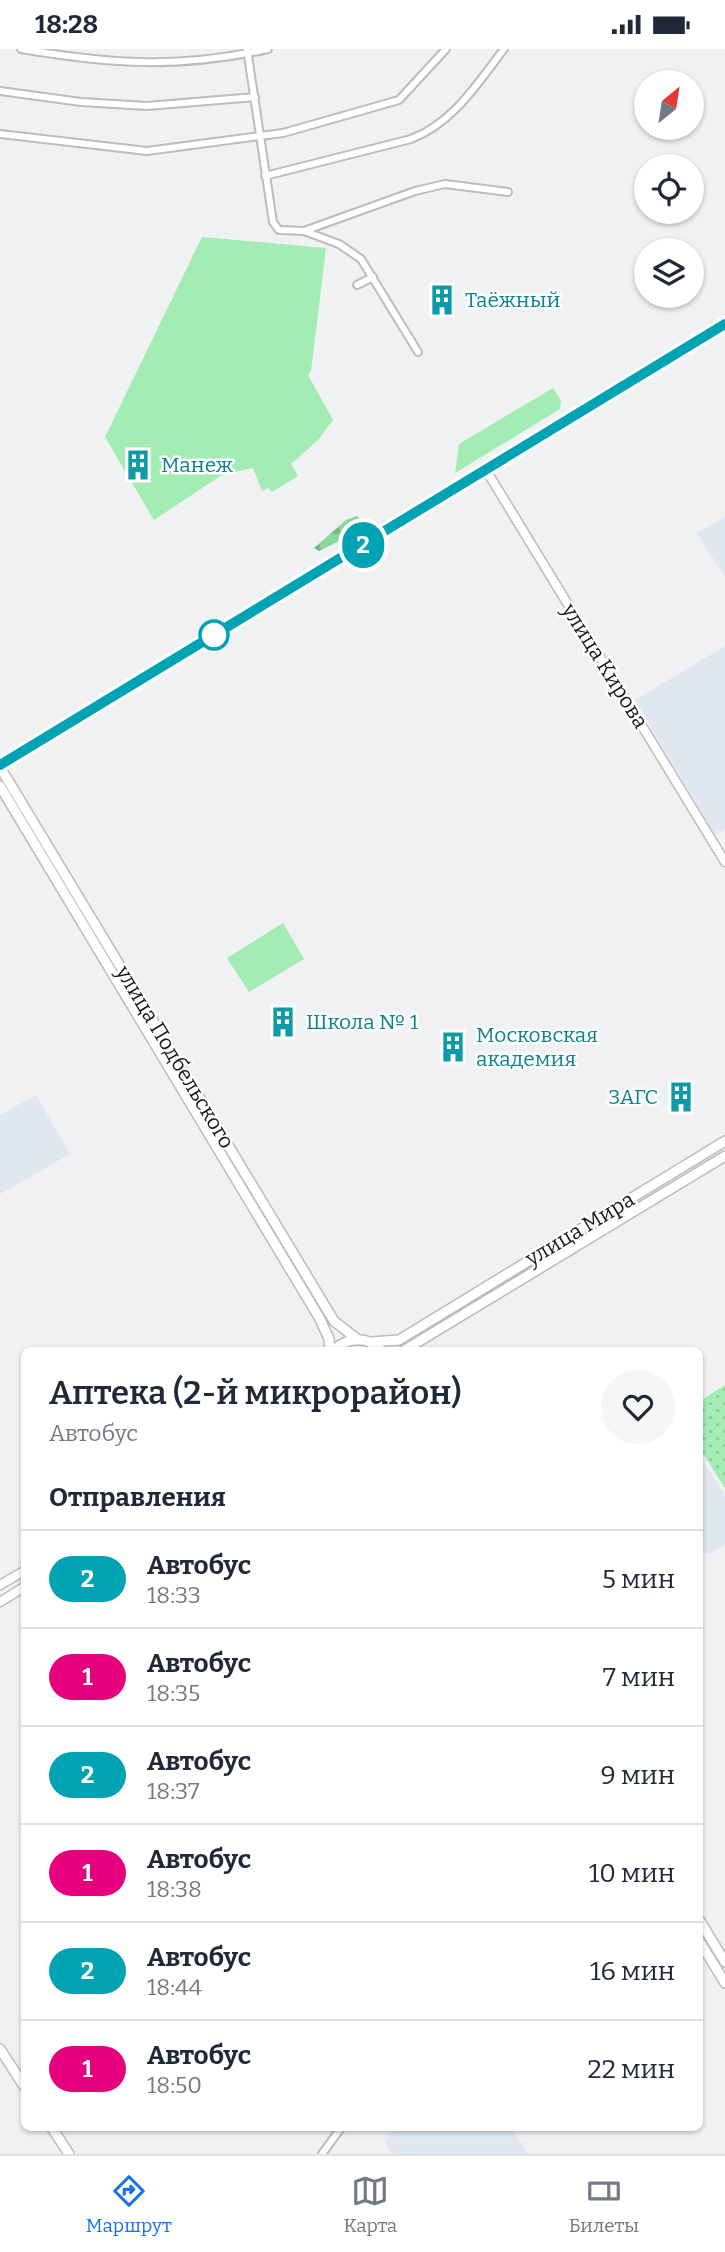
<!DOCTYPE html>
<html lang="ru">
<meta charset="utf-8">
<style>
body{margin:0;font-family:Bitter,serif;background:#f6f6f7;color:#1f2937;height:100vh;display:flex;flex-direction:column;font-size:26px;white-space:nowrap}
*{box-sizing:border-box;margin:0}
p{font-size:23px;color:#747a83}
.icon{flex:none;width:38px;height:38px;fill:none;stroke:currentColor;stroke-width:2;stroke-linecap:round;stroke-linejoin:round}
.map{position:relative;flex:1;overflow:hidden}
.drawer{position:absolute;left:21px;top:1298px;width:682px;height:784px;display:flex;flex-direction:column;background:#fff;border-radius:10px;box-shadow:0 2px 5px #0004}
.drawer>*{flex:none}
.badge{padding:0 14px;border-radius:23px;font-size:24px;line-height:46px}
.needle{width:46px;rotate:30deg}
.controls{position:absolute;left:634px;top:21px;display:grid;gap:14px}
.controls a{display:grid;place-items:center;width:70px;height:70px;border-radius:50%;background:#fff;box-shadow:0 2px 5px #0004;font-size:35px}
.map>.badge{position:absolute;translate:-50% -50%;box-shadow:0 0 0 4px #fff}
h2{padding:0 28px;font-size:26px;line-height:63px}
.round{display:grid;place-items:center;flex:none;width:74px;height:74px;border-radius:37px;background:#f6f6f7}
.head{display:flex;align-items:center;justify-content:space-between;height:119px;padding:0 28px}
h1{font-size:33px;font-weight:600;line-height:52px}
ul{padding:0;list-style:none}
li{display:flex;align-items:center;gap:21px;height:98px;padding:0 28px;border-top:2px solid #e0e1e3}
li div{flex:1}
li b{display:block;font-size:26px}
li em{font-style:normal}
li .badge{min-width:77px;font-weight:700;text-align:center}
.status{display:flex;justify-content:space-between;align-items:center;height:49px;padding:0 35px;background:#fff;direction:ltr}
.status svg{height:19px;fill:currentColor}
.menu{display:flex;justify-content:space-around;align-items:center;height:98px;border-top:2px solid #e0e1e3;background:#fff;font-size:19px;color:#747a83}
.menu a{display:grid;justify-items:center;gap:4px}
.menu .current{color:#1a73e8}
.map>svg:first-child{display:block}
.built{fill:#e1e7f0}
.grass{fill:#a3ecb4}
.forest{fill:url(#forest-firs)}
.park{fill:url(#park-dots)}
.lines{fill:none;stroke-linecap:round;stroke-linejoin:round}
.minor-casing{stroke:#bbbcbe;stroke-width:10}
.tertiary-casing{stroke:#bbbcbe;stroke-width:11}
.secondary-casing{stroke:#bbbcbe;stroke-width:12}
.minor{stroke:#fff;stroke-width:6}
.tertiary{stroke:#fff;stroke-width:8}
.secondary{stroke:#fff;stroke-width:9}
.line-casing{stroke:#fff;stroke-width:16}
.line{stroke:#00a3b4;stroke-width:10}
.stop-dot{fill:#fff;stroke:#00a3b4;stroke-width:3.5}
.labels{text-anchor:middle;dominant-baseline:central;stroke-width:5;stroke-linejoin:round;paint-order:stroke}
.culture-label{font-size:21px;fill:#0d838f;stroke:#fefeff;text-anchor:start}
.street-label{font-size:21px;fill:#161617;stroke:#fefeff}
</style>
<div class="status"><b>18:28</b><svg viewBox="0 0 49 12"><path d="M0 12V9h3v3zM5 12V6h3v6zM10 12V3h3v9zM15 12V0h3v12zM26 1h20v11H26zM47 4h2v5h-2z"/></svg></div>
<div class="map">
<svg width="725" height="2105" viewBox="0 0 725 2105">
<defs>
<pattern id="forest-firs" width="22" height="20" patternUnits="userSpaceOnUse" patternTransform="scale(1.75)"><rect width="22" height="20" fill="#8ad89d"/><path d="M5 1l3.5 6h-7zM16 11l3.5 6h-7z" fill="#76b986"/></pattern>
<pattern id="park-dots" width="8" height="8" patternUnits="userSpaceOnUse" patternTransform="scale(1.75)"><rect width="8" height="8" fill="#a3ecb4"/><path d="M2 2h.1M6 6h.1" fill="none" stroke="#8cca9a" stroke-width="1.8" stroke-linecap="round"/></pattern>
</defs>
<rect width="100%" height="100%" fill="#eff1f3"/>
<path class="built" d="M725,468V528L697,484Z
M725,597V780L715,786L635,651Z
M36,1046L70,1105L0,1145V1066Z
M700,1407L725,1446V1495L709,1505L700,1503Z
M396,2079H511L528,2105H392L385,2093Z"/>
<path class="grass" d="M202,188L326,199L311,322L308,326L333,371L318,391L291,415L298,427L272,443L268,439L262,442L253,419L222,426L154,471L105,388Z
M553,339L561,351L560,360L455,424L459,395Z
M283,874L304,910L249,943L227,909Z"/>
<path class="forest" d="M357,467L362,471C354,486 334,495 319,502L314,499L346,471Z"/>
<path class="park" d="M725,1336V1439L700,1400V1352Z"/>
<g class="lines">
<g class="minor-casing">
<path id="minor" d="M21,0C111,15 178,20 268,0
M247,0L273,173L279,181L304,182L415,142L445,135L508,143
M0,42L81,53L147,57L255,48
M0,85L147,102L283,84L399,51L446,0
M265,127L411,90C453,74 477,35 504,0
M304,182L339,195L361,210L418,303
M357,236L373,228
M322,2105L341,2079"/>
</g>
<g class="tertiary-casing">
<path id="tertiary" d="M486,421L725,813
M0,1536L24,1522
M0,1553L24,1538"/>
</g>
<g class="secondary-casing">
<path id="secondary" d="M0,716L725,275
M0,718L334,1272L357,1290
M0,737L320,1270L329,1290L330,1302
M371,1293L399,1291L725,1092
M333,1302C348,1287 368,1287 382,1302
M403,1302L725,1107
M700,1872L725,1913
M700,1893L725,1934
M0,2000L24,2037
M52,2079L69,2105"/>
</g>
<use href="#minor" class="minor"/>
<use href="#tertiary" class="tertiary"/>
<use href="#secondary" class="secondary"/>
</g>
<g class="lines">
<g class="line-casing">
<path id="line" d="M0,716L725,275"/>
</g>
<use href="#line" class="line"/>
</g>
<defs>
<g id="building-bare" transform="scale(2.415)"><path d="M-4-6H4V6H1V3H-1V6H-4ZM-2.5-4.3h1.7v1.8h-1.7ZM.8-4.3h1.7v1.8H.8ZM-2.5-1h1.7V.8h-1.7ZM.8-1h1.7V.8H.8Z" fill="#0f9aa8" stroke="#fefeff" stroke-width="2.5" paint-order="stroke"/></g>
</defs>
<g fill-rule="evenodd">
<use href="#building-bare" x="442" y="251"/>
<use href="#building-bare" x="138" y="416"/>
<use href="#building-bare" x="283" y="973"/>
<use href="#building-bare" x="453" y="998"/>
<use href="#building-bare" x="681" y="1048"/>
</g>
<circle class="stop-dot" cx="214" cy="586" r="14"/>
<g class="labels">
<g class="culture-label">
<text x="465" y="251">Таёжный</text>
<text x="161" y="416">Манеж</text>
<text x="306" y="973">Школа № 1</text>
<text x="476" y="986">Московская<tspan x="476" dy="24">академия</tspan></text>
<text x="658" y="1048" text-anchor="end">ЗАГС</text>
</g>
<g class="street-label">
<text transform="translate(605 617) rotate(58)">улица Кирова</text>
<text transform="translate(175 1008) rotate(59)">улица Подбельского</text>
<text transform="translate(580 1180) rotate(-31)">улица Мира</text>
</g>
</g>
</svg>
<div class="controls">
<a><svg class="needle" viewBox="-14 -14 28 28"><path d="M0-13l5 13h-10z" fill="#e53935"/><path d="M0 13l5-13h-10z" fill="#747a83"/></svg></a>
<a><svg class="icon" aria-label="locate" viewBox="0 0 24 24"><circle cx="12" cy="12" r="6"/><path d="M12 2v4M12 18v4M2 12h4M18 12h4"/></svg></a>
<a><svg class="icon" aria-label="layers" viewBox="0 0 24 24"><path d="M12 4l9 5-9 5-9-5zM3 14l9 5 9-5"/></svg></a>
</div>
<b class="badge" style="left:363px;top:496px;background:#00a3b4;color:#fff">2</b>
<section class="drawer">
<div class="head"><div><h1>Аптека (2-й микрорайон)</h1><p>Автобус</p></div><a class="round"><svg class="icon" aria-label="heart" viewBox="0 0 24 24"><path d="M12 20l-8-8c-3-5 5-10 8-4 3-6 11-1 8 4z"/></svg></a></div>
<h2>Отправления</h2>
<ul>
<li><span class="badge" style="background:#00a3b4;color:#fff">2</span><div><b>Автобус</b><p>18:33</p></div><em>5 мин</em></li>
<li><span class="badge" style="background:#e6007e;color:#fff">1</span><div><b>Автобус</b><p>18:35</p></div><em>7 мин</em></li>
<li><span class="badge" style="background:#00a3b4;color:#fff">2</span><div><b>Автобус</b><p>18:37</p></div><em>9 мин</em></li>
<li><span class="badge" style="background:#e6007e;color:#fff">1</span><div><b>Автобус</b><p>18:38</p></div><em>10 мин</em></li>
<li><span class="badge" style="background:#00a3b4;color:#fff">2</span><div><b>Автобус</b><p>18:44</p></div><em>16 мин</em></li>
<li><span class="badge" style="background:#e6007e;color:#fff">1</span><div><b>Автобус</b><p>18:50</p></div><em>22 мин</em></li>
</ul>
</section>
</div>
<nav class="menu">
<a class="current"><svg class="icon" aria-label="directions" viewBox="0 0 24 24"><path d="M12 3l9 9-9 9-9-9zM9 14v-3h6M13 9l2 2-2 2"/></svg>Маршрут</a>
<a><svg class="icon" aria-label="map" viewBox="0 0 24 24"><path d="M3 6l6-2 6 2 6-2v14l-6 2-6-2-6 2zM9 4v14M15 6v14"/></svg>Карта</a>
<a><svg class="icon" aria-label="tickets" viewBox="0 0 24 24"><path d="M3 7h18v10H3zM15 7v10"/></svg>Билеты</a>
</nav>
